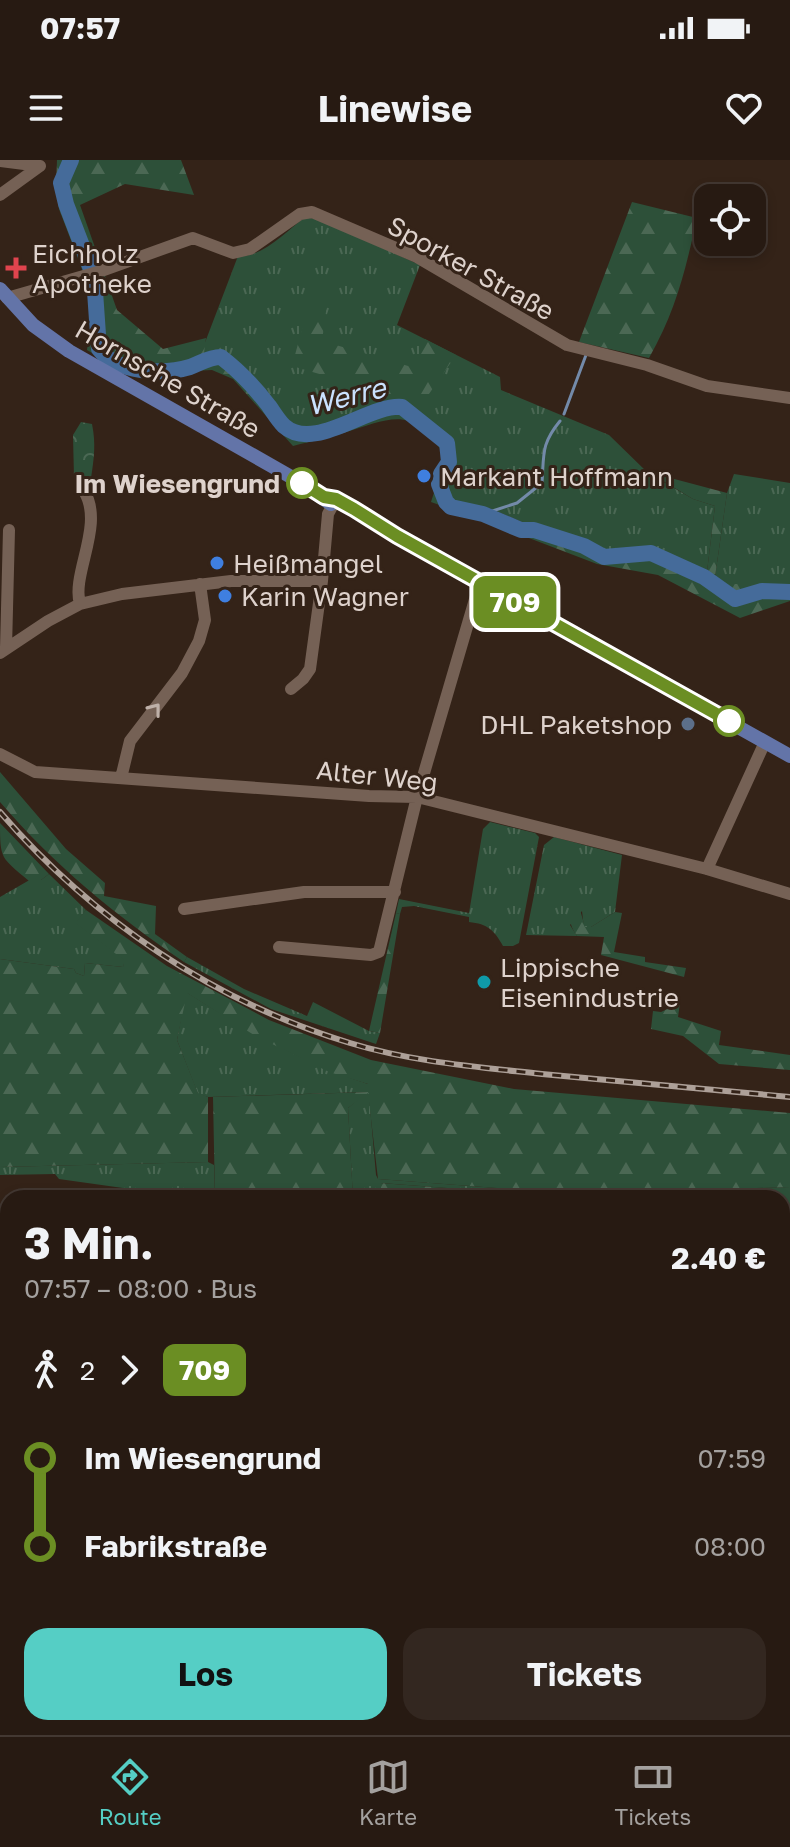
<!DOCTYPE html>
<html lang="de">
<meta charset="utf-8">
<style>
body{margin:0;font-family:"Golos Text",sans-serif;background:#332720;color:#f1f3f6;height:100vh;display:flex;flex-direction:column;font-size:30px;white-space:nowrap}
*{box-sizing:border-box;margin:0}
p{font-size:26px;color:#a4a19f}
.icon{flex:none;width:44px;height:44px;fill:none;stroke:currentColor;stroke-width:2;stroke-linecap:round;stroke-linejoin:round}
.map{position:relative;flex:1;overflow:hidden}
.sheet{position:absolute;left:0px;top:1030px;width:790px;height:546px;display:flex;flex-direction:column;background:#271a12;border-radius:24px 24px 0 0;box-shadow:0 4px 12px #0003,0 0 0 2px #433832}
.sheet>*{flex:none}
.badge{padding:0 16px;border-radius:12px;font-size:28px;line-height:52px}
.buttons{position:absolute;left:694px;top:24px;display:grid;gap:16px}
.buttons a{display:grid;place-items:center;width:72px;height:72px;border-radius:16px;background:#271a12;box-shadow:0 4px 12px #0003,0 0 0 2px #433832;font-size:40px}
.map>.badge{position:absolute;translate:-50% -50%;box-shadow:0 0 0 4px #fff}
.legs{display:flex;align-items:center;gap:12px;height:88px;padding:0 24px;font-size:26px}
.legs p{margin-inline-start:auto}
.overview{display:flex;align-items:center;justify-content:space-between;height:136px;padding:0 24px}
h1{font-size:44px;font-weight:700;line-height:60px}
.primary-button{display:flex;gap:16px;margin-top:auto;padding:16px 24px}
.primary-button a{flex:1;height:92px;border-radius:24px;background:#55cec5;color:#111;font-size:32px;font-weight:700;line-height:92px;text-align:center}
.primary-button a+a{background:#332720;color:#f1f3f6}
ul{padding:0 24px;list-style:none}
li{display:flex;align-items:center;gap:28px;height:88px;font-size:30px}
li i{display:grid;place-items:center;width:12px;height:100%;margin:0 10px;background:currentColor}
li i::after{content:'';width:20px;height:20px;margin:-10px;border:6px solid;border-radius:50%;background:#271a12}
li p{margin-inline-start:auto}
li:first-child i{background:linear-gradient(#0000 50%,currentColor 0)}
li:last-child i{background:linear-gradient(currentColor 50%,#0000 0)}
.status{display:flex;justify-content:space-between;align-items:center;height:56px;padding:0 40px;background:#271a12;direction:ltr}
.status svg{height:22px;fill:currentColor}
header{display:flex;justify-content:space-between;align-items:center;height:104px;padding:0 24px;background:#271a12;font-size:36px;font-weight:700}
.menu{display:flex;justify-content:space-around;align-items:center;height:112px;border-top:2px solid #433832;background:#271a12;font-size:22px;color:#a4a19f}
.menu a{display:grid;justify-items:center;gap:4px}
.menu .current{color:#55cec5}
.map>svg:first-child{display:block}
.grass{fill:url(#grass-tufts)}
.forest{fill:url(#forest-firs)}
.park{fill:url(#park-crowns)}
.lines{fill:none;stroke-linecap:round;stroke-linejoin:round}
.stream{stroke:#738aa9;stroke-width:3}
.river{stroke:#456b9a;stroke-width:16}
.minor{stroke:#756155;stroke-width:12}
.major{stroke:#6374a8;stroke-width:14}
.rail-casing{stroke:#ada098;stroke-width:6}
.rail{stroke:#342318;stroke-width:3;stroke-dasharray:9;stroke-linecap:butt}
.oneway{stroke:#beb0a8}
.line-1-casing{stroke:#fff;stroke-width:18}
.line-1{stroke:#6b8e23;stroke-width:12}
.health-dot{fill:#e0444e;stroke:#342318;stroke-width:3}
.shop-dot{fill:#3f7fe0;stroke:#342318;stroke-width:3}
.stop-1-dot{fill:#fff;stroke:#6b8e23;stroke-width:4}
.service-dot{fill:#5c6f8a;stroke:#342318;stroke-width:3}
.culture-dot{fill:#0f9aa8;stroke:#342318;stroke-width:3}
.labels{text-anchor:middle;dominant-baseline:central;stroke-width:6;stroke-linejoin:round;paint-order:stroke}
.poi-label{font-size:26px;fill:#ded2cc;stroke:#342318;text-anchor:start}
.street-label{font-size:26px;fill:#ded2cc;stroke:#342318}
.stop-label{font-size:26px;font-weight:bold;fill:#ded2cc;stroke:#342318;text-anchor:end}
.water-label{font-size:28px;font-style:italic;fill:#cae1fe;stroke:#342318}
</style>
<div class="status"><b>07:57</b><svg viewBox="0 0 49 12"><path d="M0 12V9h3v3zM5 12V6h3v6zM10 12V3h3v9zM15 12V0h3v12zM26 1h20v11H26zM47 4h2v5h-2z"/></svg></div>
<header><svg class="icon" aria-label="menu" viewBox="0 0 24 24"><path d="M4 6h16M4 12h16M4 18h16"/></svg>Linewise<svg class="icon" aria-label="heart" viewBox="0 0 24 24"><path d="M12 20l-8-8c-3-5 5-10 8-4 3-6 11-1 8 4z"/></svg></header>
<div class="map">
<svg width="790" height="1575" viewBox="0 0 790 1575">
<defs>
<pattern id="grass-tufts" width="24" height="20" patternUnits="userSpaceOnUse" patternTransform="scale(2)"><rect width="24" height="20" fill="#2d5039"/><path d="M3 7l-1-3M5 7V3M7 7l1-3M15 17l-1-3M17 17v-4M19 17l1-3" fill="none" stroke="#4b6854"/></pattern>
<pattern id="forest-firs" width="22" height="20" patternUnits="userSpaceOnUse" patternTransform="scale(2)"><rect width="22" height="20" fill="#2d5039"/><path d="M5 1l3.5 6h-7zM16 11l3.5 6h-7z" fill="#4b6854"/></pattern>
<pattern id="park-crowns" width="20" height="18" patternUnits="userSpaceOnUse" patternTransform="scale(2)"><rect width="20" height="18" fill="#2d5039"/><path d="M2 6a3 3 0 1 1 6 0M12 15a3 3 0 1 1 6 0" fill="none" stroke="#4b6854"/></pattern>
</defs>
<rect width="100%" height="100%" fill="#342318"/>
<path class="grass" d="M305,57L321,60L420,105L397,165L500,217L501,230L609,275L648,313L693,339L715,346L706,420L649,397L602,396L489,348L481,359L451,349L446,321L454,303L450,282L399,249L328,268L301,269L279,254L229,201L201,193L238,96C262,98 287,71 305,57Z
M734,314L790,323V424H714L727,333Z
M490,662L535,673L539,677L519,783L513,786H503C494,770 488,764 469,762V757L414,746L402,747L400,754L396,753L399,739L469,753L483,669Z
M554,677L622,695L615,752L591,767L584,768L582,751L570,765L577,776L526,775L544,685Z
M49,714L86,750L76,763L125,800L123,807L85,803L84,816L76,813L74,809L0,799V737L33,718L41,720Z
M187,797L244,829L307,856L313,842L369,871L380,873L376,884L271,849L184,802Z
M186,832C245,869 302,903 368,924L376,1015L378,1019L538,1031L711,1038L726,1029L790,1027V1039L580,1038L381,1023L383,1038H353L348,948L367,932L208,937L198,934L177,880Z
M208,1002L214,1005L215,1038H208L207,1036L194,1038L59,1019L55,1014L0,1015V1007Z
M0,1238L8,1241V1342L0,1343Z
M42,1568H389L398,1575H39Z"/>
<path class="forest" d="M57,0H181L194,35L125,24L80,45L117,150L163,189L206,178L204,193L229,201L279,254L301,269L328,268L399,249L421,256L451,282L456,292L446,321L451,349L431,342L439,317L443,293C412,244 390,259 343,273C327,279 310,281 293,286L233,219L212,210L128,214L87,190L92,157L91,133L59,49L56,29Z
M632,42L697,58C685,112 676,150 649,198L579,182Z
M311,136H328L322,181L415,208L425,179L456,195L422,244L292,206Z
M648,312L727,333L714,424H790V441L740,458L658,415L597,404L482,360L488,348L602,396L649,397L679,405L706,420L715,346L693,339Z
M0,612L66,689L105,723L104,736L156,746L155,774L187,797L184,802C114,754 55,706 0,642Z
M0,663L49,714L41,720L29,721C1,697 0,700 0,663Z
M572,742L578,743L585,767H591L615,752L622,753L614,792L645,797V802L686,808L684,817L601,795L604,777L577,776C569,764 568,756 572,742Z
M86,750L167,806L269,860L371,900L514,929L790,953V1027L726,1029L711,1038L538,1031L378,1019L368,933L348,948L353,1038H215L213,937L368,932V924L329,912L254,875L187,833L177,880L198,933L208,937V1002L0,1007V799L74,809L76,813L84,816L85,803L123,807L124,800L75,763Z
M396,753L400,754L380,873L369,871Z
M680,843L678,857L721,871L719,885L790,895V910L719,904L683,876L651,869L653,851L661,852Z
M380,1023L580,1038H383Z
M782,1039H790V1185H782Z"/>
<path class="park" d="M81,262L92,264C96,284 94,298 91,318L74,317L73,275Z"/>
<g class="lines">
<path class="stream" d="M564,254L586,195
M483,354L517,343L542,323C544,294 541,284 560,261"/>
<path class="river" d="M71,0L61,23L66,44L94,117L99,189C117,213 163,215 190,207C201,203 209,197 221,197C238,210 256,229 269,246C274,253 278,260 284,266C314,293 368,244 402,247L447,283L449,302L441,314L439,324L446,342L451,347L483,354L521,370H534L584,386L604,397L651,393L704,417L735,439L762,431L790,432"/>
<path class="minor" d="M0,1L40,6
M0,35L40,6
M7,138L101,111L193,78L233,93L250,89L300,54L312,52L417,97L567,185L647,205L707,226L790,238
M80,444C71,414 105,365 84,331
M6,488L9,370
M0,493L48,461L80,444L122,434L231,421H322L328,354L336,339
M291,529L303,519L310,509L322,421
M0,594L35,612L369,636L417,637L707,709L790,734
M121,618L130,581L182,513L199,481L205,460L200,424
M707,709L765,582
M184,749L304,732H395
M279,787L371,795L379,792L417,637L476,436L482,423"/>
<path class="major" d="M0,129L33,165L69,191L300,322L331,344
M324,337C349,342 374,363 397,376L790,596"/>
<g class="rail-casing">
<path id="rail" d="M0,652C92,759 214,842 350,883C412,902 478,907 542,914C625,922 707,929 790,937"/>
</g>
<use href="#rail" class="rail"/>
</g>
<defs><path id="oneway-chevron" d="M-2-3.5L2.5 0L-2 3.5" fill="none" stroke-width="1.6" stroke-linecap="round" stroke-linejoin="round" transform="scale(2)"/></defs>
<use class="oneway" href="#oneway-chevron" transform="translate(155 549) rotate(-52)"/>
<g class="lines">
<g class="line-1-casing">
<path id="line-1" d="M302,323L324,337L336,339L354,349L397,376L729,561"/>
</g>
<use href="#line-1" class="line-1"/>
</g>
<path class="health-dot" d="M12 96h8v8h8v8h-8v8h-8v-8h-8v-8h8z"/>
<g class="shop-dot">
<circle cx="424" cy="316" r="8"/>
<circle cx="217" cy="403" r="8"/>
<circle cx="225" cy="436" r="8"/>
</g>
<g class="stop-1-dot">
<circle cx="302" cy="323" r="14"/>
<circle cx="729" cy="561" r="14"/>
</g>
<circle class="service-dot" cx="688" cy="564" r="8"/>
<circle class="culture-dot" cx="484" cy="822" r="8"/>
<g class="labels">
<g class="poi-label">
<text x="32" y="93">Eichholz<tspan x="32" dy="30">Apotheke</tspan></text>
<text x="440" y="316">Markant Hoffmann</text>
<text x="233" y="403">Heißmangel</text>
<text x="241" y="436">Karin Wagner</text>
<text x="672" y="564" text-anchor="end">DHL Paketshop</text>
<text x="500" y="807">Lippische<tspan x="500" dy="30">Eisenindustrie</tspan></text>
</g>
<g class="street-label">
<text transform="translate(471 108) rotate(29)">Sporker Straße</text>
<text transform="translate(168 219) rotate(30)">Hornsche Straße</text>
<text transform="translate(377 616) rotate(6)">Alter Weg</text>
</g>
<g class="stop-label">
<text x="280" y="323">Im Wiesengrund</text>
</g>
<g class="water-label">
<text transform="translate(346 236) rotate(-14)">Werre</text>
</g>
</g>
</svg>
<div class="buttons">
<a><svg class="icon" aria-label="locate" viewBox="0 0 24 24"><circle cx="12" cy="12" r="6"/><path d="M12 2v4M12 18v4M2 12h4M18 12h4"/></svg></a>
</div>
<b class="badge" style="left:515px;top:442px;background:#6b8e23;color:#fff">709</b>
<section class="sheet">
<div class="overview"><div><h1>3 Min.</h1><p>07:57 – 08:00 · Bus</p></div><b>2.40 €</b></div>
<div class="legs"><svg class="icon" aria-label="walk" viewBox="0 0 24 24"><circle cx="13" cy="4" r="2"/><path d="M13 8l-2 6 4 7M11 14l-3 7M7 12l3-4h3l4 4"/></svg>2<svg class="icon" aria-label="forward" viewBox="0 0 24 24"><path d="M9 5l7 7-7 7"/></svg><b class="badge" style="background:#6b8e23;color:#fff">709</b></div>
<ul>
<li><i style="color:#6b8e23"></i><b>Im Wiesengrund</b><p>07:59</p></li>
<li><i style="color:#6b8e23"></i><b>Fabrikstraße</b><p>08:00</p></li>
</ul>
<div class="primary-button"><a>Los</a><a>Tickets</a></div>
</section>
</div>
<nav class="menu">
<a class="current"><svg class="icon" aria-label="directions" viewBox="0 0 24 24"><path d="M12 3l9 9-9 9-9-9zM9 14v-3h6M13 9l2 2-2 2"/></svg>Route</a>
<a><svg class="icon" aria-label="map" viewBox="0 0 24 24"><path d="M3 6l6-2 6 2 6-2v14l-6 2-6-2-6 2zM9 4v14M15 6v14"/></svg>Karte</a>
<a><svg class="icon" aria-label="tickets" viewBox="0 0 24 24"><path d="M3 7h18v10H3zM15 7v10"/></svg>Tickets</a>
</nav>
